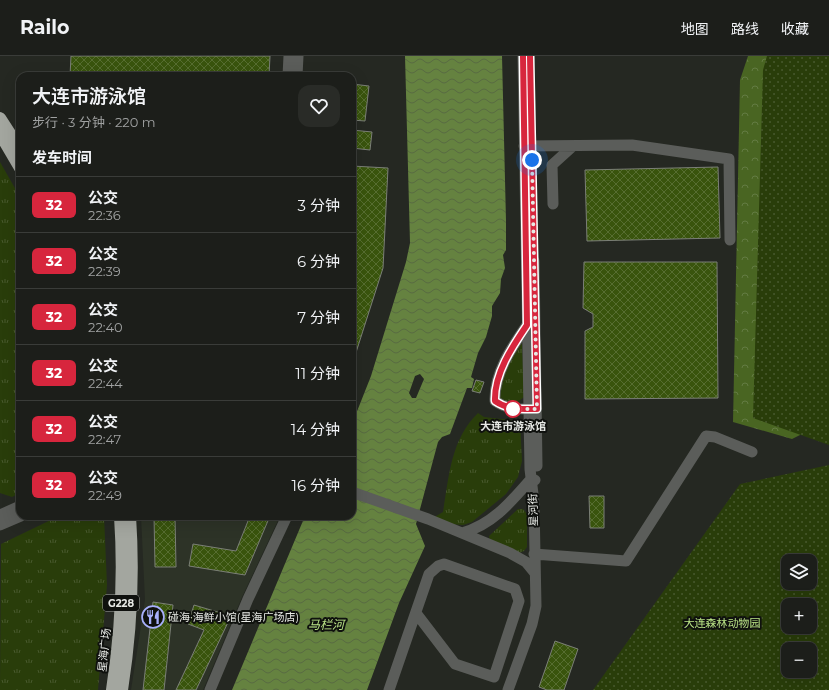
<!DOCTYPE html>
<html lang="zh">
<meta charset="utf-8">
<style>
body{margin:0;font-family:Montserrat,"Noto Sans SC",sans-serif;background:#292b27;color:#f1f3f6;height:100vh;display:flex;flex-direction:column;font-size:15px;white-space:nowrap}
*{box-sizing:border-box;margin:0}
p{font-size:13px;color:#a0a2a2}
.icon{flex:none;width:22px;height:22px;fill:none;stroke:currentColor;stroke-width:2;stroke-linecap:round;stroke-linejoin:round}
.map{position:relative;flex:1;overflow:hidden}
.drawer{position:absolute;left:16px;top:16px;width:340px;height:448px;display:flex;flex-direction:column;background:#1c1e1a;border-radius:12px;box-shadow:0 4px 16px #0002,0 0 0 1px #3a3c39}
.drawer>*{flex:none}
.badge{padding:0 8px;border-radius:6px;font-size:14px;line-height:26px}
.tools{position:absolute;left:781px;top:498px;display:grid;gap:8px}
.tools a{display:grid;place-items:center;width:36px;height:36px;border-radius:8px;background:#1c1e1a;box-shadow:0 4px 16px #0002,0 0 0 1px #3a3c39;font-size:20px}
.you{position:absolute;width:20px;height:20px;margin:-10px;border:3px solid #fff;border-radius:50%;background:#1a73e8;box-shadow:0 0 0 6px #1a73e833}
.map>.badge{position:absolute;translate:-50% -50%;box-shadow:0 0 0 2px #fff}
h2{padding:0 16px;font-size:15px;line-height:36px}
.round{display:grid;place-items:center;flex:none;width:42px;height:42px;border-radius:12px;background:#292b27}
.summary{display:flex;align-items:center;justify-content:space-between;height:68px;padding:0 16px}
h1{font-size:19px;font-weight:600;line-height:30px}
ul{padding:0;list-style:none}
li{display:flex;align-items:center;gap:12px;height:56px;padding:0 16px;border-top:1px solid #3a3c39}
li div{flex:1}
li b{display:block;font-size:15px}
li em{font-style:normal}
li .badge{min-width:44px;font-weight:700;text-align:center}
header{display:flex;align-items:center;gap:24px;box-sizing:border-box;height:56px;padding:0 20px;background:#1c1e1a;border-bottom:1px solid #3a3c39}
header strong{font-size:19px}
nav{display:flex;gap:22px;margin-inline-start:auto;font-size:14px}
.map>svg:first-child{display:block}
.built{fill:#2d3327}
.grass{fill:url(#grass-tufts)}
.forest{fill:url(#forest-crowns)}
.park{fill:url(#park-dots);fill-rule:evenodd}
.water{fill:url(#water-waves);fill-rule:evenodd}
.building{fill:url(#building-cross-hatch);stroke:#7b7f77}
.lines{fill:none;stroke-linecap:round;stroke-linejoin:round}
.minor{stroke:#5b5d5a;stroke-width:11}
.highway{stroke:#a3a69f;stroke-width:12}
.line-casing{stroke:#fff;stroke-width:9}
.line{stroke:#d7263d;stroke-width:6}
.walk{stroke:#e7e9e5;stroke-width:4;stroke-dasharray:0 7.2}
.stop-dot{fill:#fff;stroke:#d7263d;stroke-width:2}
.labels{text-anchor:middle;dominant-baseline:central;stroke-width:4;stroke-linejoin:round;paint-order:stroke}
.shield{fill:#0f110e;stroke:#a6a8a4;stroke-width:1}
.shield-label{font-size:10px;font-weight:bold;fill:#e7e9e5}
.stop-label{font-size:11px;font-weight:bold;fill:#e7e9e5;stroke:#0f110e}
.street-label{font-size:11px;fill:#e7e9e5;stroke:#0f110e}
.poi-label{font-size:11px;fill:#e7e9e5;stroke:#0f110e;text-anchor:start}
.park-label{font-size:11px;fill:#b9e385;stroke:#0f110e}
.water-label{font-size:12px;font-style:italic;fill:#bce688;stroke:#0f110e}
</style>
<header>
<strong>Railo</strong>
<nav><a>地图</a><a>路线</a><a>收藏</a></nav>
</header>
<div class="map">
<svg width="829" height="634" viewBox="0 0 829 634">
<defs>
<pattern id="grass-tufts" width="24" height="20" patternUnits="userSpaceOnUse"><rect width="24" height="20" fill="#293d0a"/><path d="M3 7l-1-3M5 7V3M7 7l1-3M15 17l-1-3M17 17v-4M19 17l1-3" fill="none" stroke="#48592e"/></pattern>
<pattern id="forest-crowns" width="20" height="18" patternUnits="userSpaceOnUse"><rect width="20" height="18" fill="#496522"/><path d="M2 6a3 3 0 1 1 6 0M12 15a3 3 0 1 1 6 0" fill="none" stroke="#637b42"/></pattern>
<pattern id="park-dots" width="8" height="8" patternUnits="userSpaceOnUse"><rect width="8" height="8" fill="#293d0a"/><path d="M2 2h.1M6 6h.1" fill="none" stroke="#48592e" stroke-width="1.8" stroke-linecap="round"/></pattern>
<pattern id="water-waves" width="16" height="10" patternUnits="userSpaceOnUse"><rect width="16" height="10" fill="#658240"/><path d="M0 5q4-4 8 0t8 0" fill="none" stroke="#586a42"/></pattern>
<pattern id="building-cross-hatch" width="8" height="8" patternUnits="userSpaceOnUse"><rect width="8" height="8" fill="#39540d"/><path d="M0 0l8 8M0 8l8-8" fill="none" stroke="#566d30"/></pattern>
</defs>
<rect width="100%" height="100%" fill="#252822"/>
<path class="built" d="M141,460H280L242,541L203,634H131L145,544Z"/>
<path class="grass" d="M0,106L20,141V437L12,441L0,437Z
M522,287L524,341L515,348L501,345L498,338L507,310Z
M478,357L484,361L520,365L522,405L518,421L506,438L472,466L463,469L450,468L433,462L443,456C449,420 451,383 478,357Z
M518,453H523L527,458V491L524,495L519,497L490,485L489,480Z
M59,460H104L107,529L98,634H0L1,488Z"/>
<path class="forest" d="M748,0H829L812,373L792,383L733,366L740,24Z"/>
<path class="park" d="M767,0H829V389L753,362L763,14Z
M829,409V634H593L740,428ZM788,505H810V527H788ZM788,549H810V571H788ZM788,593H810V615H788Z"/>
<path class="water" d="M405,0H502L506,165V194L503,199L505,212L501,223L500,237L492,250V260L486,281L478,297L471,321L474,323L472,332H467L450,378L442,381L438,386L416,468L425,490L399,547L367,634H232L305,460H352V368L371,320L406,206L410,187ZM420,318L424,323L416,342H412L409,337L415,320Z"/>
<path class="building" d="M71,0H270L269,20H70Z
M352,28L369,30L365,65L352,64Z
M352,74L372,76L370,94L352,92Z
M352,110L388,112L383,212L352,309Z
M718,111L720,182L587,185L585,114Z
M584,206H717L718,342L585,343V275L593,271V258L583,252Z
M476,324L484,326L480,337L472,335Z
M589,440H604V472H590Z
M154,460H175L176,511H155Z
M250,460H270L245,519L189,510L193,488L236,495Z
M153,546L173,549L164,634H143Z
M194,549L231,560L196,634H176L204,574L188,568Z
M555,585L578,593L564,634H547L539,631Z"/>
<g class="lines">
<path class="minor" d="M288,20L289,0
M297,20L298,0
M524,90L632,89L729,103L730,184
M553,148L552,109L573,90
M534,205L537,410
M527,269C512,291 494,317 495,345C508,354 520,353 536,353
M352,436L428,463L510,497L526,506L535,517
M0,459L20,450
M0,469L21,460
M462,477C492,469 511,446 531,423L535,424
M534,498L626,505L706,380L715,381L752,396
M210,634L248,543L287,460
M389,634L429,518L438,510L444,508L515,533L519,545L494,621L455,608L416,557
M508,634L532,568L536,550L534,447L530,413L523,0"/>
<path class="highway" d="M0,62L20,93
M0,78L20,112
M112,634C121,576 124,518 120,460
M122,634C131,577 134,518 130,460"/>
</g>
<g class="lines">
<g class="line-casing">
<path id="line" d="M523,0L527,269C512,291 494,318 495,345C508,354 521,353 537,353L530,0"/>
</g>
<use href="#line" class="line"/>
<path class="walk" d="M513,353H537L532,104"/>
</g>
<defs>
<g id="restaurant-ring" transform="scale(1.15)"><circle r="9.5" fill="#0f110e" stroke="#a8b0fc" stroke-width="1.5"/><path d="M-5-6h1v4h1v-4h1v4h1v-4h1v5L-1.5 .5V6h-2V.5L-5-1ZM5-6V6H3V1.5H1.5Q1.5-4 5-6Z" fill="#a8b0fc"/></g>
</defs>
<g fill-rule="evenodd">
<use href="#restaurant-ring" x="153" y="561"/>
</g>
<circle class="stop-dot" cx="513" cy="353" r="8"/>
<g class="labels">
<rect class="shield" x="103" y="539" width="36" height="16" rx="3"/>
<g class="shield-label">
<text x="121" y="547">G228</text>
</g>
<g class="stop-label">
<text x="513" y="370">大连市游泳馆</text>
</g>
<g class="street-label">
<text transform="translate(533 454) rotate(-92)">星河街</text>
<text transform="translate(104 594) rotate(-84)">星海广场</text>
</g>
<g class="poi-label">
<text x="168" y="561">碰海·海鲜小馆(星海广场店)</text>
</g>
<g class="park-label">
<text x="722" y="567">大连森林动物园</text>
</g>
<g class="water-label">
<text x="326" y="568">马栏河</text>
</g>
</g>
</svg>
<div class="tools">
<a><svg class="icon" aria-label="layers" viewBox="0 0 24 24"><path d="M12 4l9 5-9 5-9-5zM3 14l9 5 9-5"/></svg></a>
<a>+</a>
<a>−</a>
</div>
<div class="you" style="left:532px;top:104px"></div>
<section class="drawer">
<div class="summary"><div><h1>大连市游泳馆</h1><p>步行 · 3 分钟 · 220 m</p></div><a class="round"><svg class="icon" aria-label="heart" viewBox="0 0 24 24"><path d="M12 20l-8-8c-3-5 5-10 8-4 3-6 11-1 8 4z"/></svg></a></div>
<h2>发车时间</h2>
<ul>
<li><span class="badge" style="background:#d7263d;color:#fff">32</span><div><b>公交</b><p>22:36</p></div><em>3 分钟</em></li>
<li><span class="badge" style="background:#d7263d;color:#fff">32</span><div><b>公交</b><p>22:39</p></div><em>6 分钟</em></li>
<li><span class="badge" style="background:#d7263d;color:#fff">32</span><div><b>公交</b><p>22:40</p></div><em>7 分钟</em></li>
<li><span class="badge" style="background:#d7263d;color:#fff">32</span><div><b>公交</b><p>22:44</p></div><em>11 分钟</em></li>
<li><span class="badge" style="background:#d7263d;color:#fff">32</span><div><b>公交</b><p>22:47</p></div><em>14 分钟</em></li>
<li><span class="badge" style="background:#d7263d;color:#fff">32</span><div><b>公交</b><p>22:49</p></div><em>16 分钟</em></li>
</ul>
</section>
</div>
